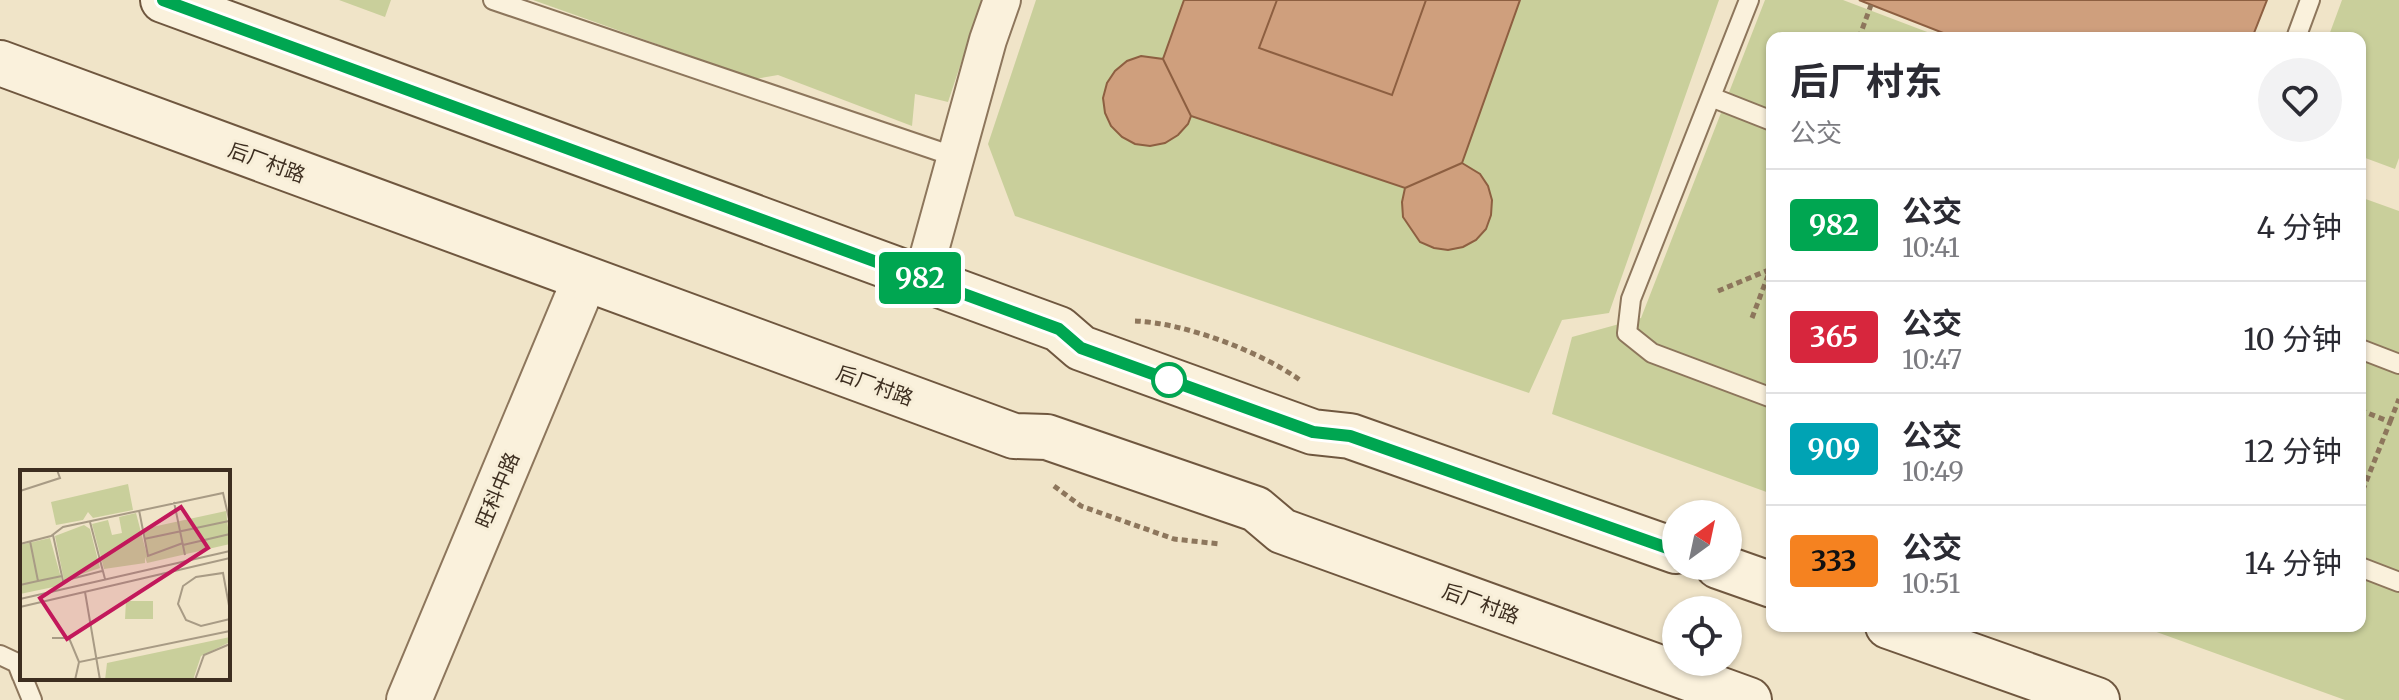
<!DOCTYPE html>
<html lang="zh">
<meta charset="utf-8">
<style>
body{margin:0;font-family:Merriweather,"Noto Sans SC",serif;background:#f2f2f3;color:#2b2b33;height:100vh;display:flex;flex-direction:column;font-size:30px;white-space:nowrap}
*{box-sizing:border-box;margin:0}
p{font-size:26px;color:#7c7c81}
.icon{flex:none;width:44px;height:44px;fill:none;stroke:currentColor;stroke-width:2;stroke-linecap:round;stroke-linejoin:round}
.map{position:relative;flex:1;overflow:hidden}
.sheet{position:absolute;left:1766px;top:32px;width:600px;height:600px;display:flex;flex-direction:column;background:#fff;border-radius:16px;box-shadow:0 2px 6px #0004}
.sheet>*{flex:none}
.badge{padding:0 16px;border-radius:6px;font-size:28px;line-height:52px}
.needle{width:52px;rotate:33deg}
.fabs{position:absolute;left:1662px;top:500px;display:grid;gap:16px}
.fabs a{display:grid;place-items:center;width:80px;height:80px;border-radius:50%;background:#fff;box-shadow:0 2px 6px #0004;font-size:40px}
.map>.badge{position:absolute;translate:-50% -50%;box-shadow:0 0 0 4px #fff}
.round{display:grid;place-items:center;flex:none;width:84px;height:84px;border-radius:42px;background:#f2f2f3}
.overview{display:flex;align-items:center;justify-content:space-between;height:136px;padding:0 24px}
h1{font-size:38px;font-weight:700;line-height:60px}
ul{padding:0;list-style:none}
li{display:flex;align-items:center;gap:24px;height:112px;padding:0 24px;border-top:2px solid #e1e1e2}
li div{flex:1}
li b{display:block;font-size:30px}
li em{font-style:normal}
li .badge{min-width:88px;font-weight:700;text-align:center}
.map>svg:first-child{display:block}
.green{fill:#c9cf9b}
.building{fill:#cf9f7d;stroke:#8d5f41;stroke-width:2}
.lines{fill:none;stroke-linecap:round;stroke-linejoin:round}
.service-casing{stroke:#8d765c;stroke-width:22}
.minor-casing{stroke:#8d765c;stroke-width:40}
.tertiary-casing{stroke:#8d765c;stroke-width:48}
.secondary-casing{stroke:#6f573f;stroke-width:48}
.path{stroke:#8d765c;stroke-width:5;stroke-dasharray:6 4;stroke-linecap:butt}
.service{stroke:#faf1dc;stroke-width:18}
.minor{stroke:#faf1dc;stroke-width:36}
.tertiary{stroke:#faf1dc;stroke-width:44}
.secondary{stroke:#faf1dc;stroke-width:44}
.line-casing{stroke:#fff;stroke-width:18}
.line{stroke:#00a651;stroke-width:12}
.stop-dot{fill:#fff;stroke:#00a651;stroke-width:4}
.labels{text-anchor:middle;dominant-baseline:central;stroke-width:6;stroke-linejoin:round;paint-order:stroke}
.street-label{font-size:20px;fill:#3d2e20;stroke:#f7eed8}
.inset-road{fill:none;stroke:#a89b85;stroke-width:2}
.view{fill:#c2185b;fill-opacity:0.15;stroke:#c2185b;stroke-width:4}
.inset-edge{fill:none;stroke:#3d2e20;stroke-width:4}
</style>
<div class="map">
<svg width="2399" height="700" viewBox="0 0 2399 700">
<rect width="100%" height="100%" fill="#f0e4c8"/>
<path class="green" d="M339,0H391L385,17Z
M533,0H982L948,102L915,94L912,126L778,75L755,79Z
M1036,0H1719L1609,313L1562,320L1529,393L1015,216L988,144Z
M1765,0H1843L1943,38H1772V494L1552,414L1572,337L1641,318Z
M2342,0H2399V158L2395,169L2360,156V38H2328Z
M2360,197L2399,211V700H2345L2140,626H2360Z"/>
<path class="building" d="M1184,0H1520L1462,163L1405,188L1191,116L1163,59Z
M1277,0H1426L1392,95L1259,48Z
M1859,0H2267L2252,38H1956Z
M1141,56L1163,59L1191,116L1188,124L1178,135L1165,143L1150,146L1135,144L1122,137L1111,126L1105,113L1103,98L1107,83L1115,71L1127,61Z
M1462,163L1480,174L1488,186L1492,200L1491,215L1486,229L1476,240L1463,247L1448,250L1434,248L1420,242L1403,217L1402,202L1405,188Z"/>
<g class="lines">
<g class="service-casing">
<path id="service" d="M493,0L956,157
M1749,0L1631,299L1627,333L1652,353L1772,398
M2296,38L2310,0
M1711,97L1772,121
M2360,349L2399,364
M2360,567L2399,582
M0,655L17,663L22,676
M23,678L32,700"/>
</g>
<g class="minor-casing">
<path id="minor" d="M922,279L988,40L1002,0"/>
</g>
<g class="tertiary-casing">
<path id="tertiary" d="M409,700L585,279"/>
</g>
<g class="secondary-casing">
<path id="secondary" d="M163,0L1059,329L1081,348L1313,432L1350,436L1676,551
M0,63L1014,436L1047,437L1256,509L1282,531L1749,700
M1718,566L1772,585
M1888,626L2097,700"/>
</g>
<path class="path" d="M1859,38L1871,5
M1718,291L1771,269
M1752,318L1772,265
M1135,321C1185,323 1259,351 1300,380
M2360,410L2390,422L2360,497
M2390,422L2399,399
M1054,486L1081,506L1174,539L1220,544
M2360,605L2361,606"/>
<use href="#service" class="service"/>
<use href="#minor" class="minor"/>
<use href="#tertiary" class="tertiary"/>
<use href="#secondary" class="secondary"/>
</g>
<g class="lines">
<g class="line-casing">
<path id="line" d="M163,0L1059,329L1081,348L1313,432L1350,436L1676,551"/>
</g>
<use href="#line" class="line"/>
</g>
<circle class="stop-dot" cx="1169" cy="380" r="16"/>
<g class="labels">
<g class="street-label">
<text transform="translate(267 162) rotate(20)">后厂村路</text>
<text transform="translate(875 385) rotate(20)">后厂村路</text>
<text transform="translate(497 490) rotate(-67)">旺科中路</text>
<text transform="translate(1481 603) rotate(20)">后厂村路</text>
</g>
</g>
<g transform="translate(20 470)">
<rect width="210" height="210" fill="#f0e4c8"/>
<path d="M108,14L113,40L73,48L68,42L63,50L36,55L31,32ZM206,41L210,74L127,93L125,87V93L84,99L72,54L88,50L92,65L102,63L99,47L116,43L127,85L123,59ZM64,55L70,59L80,98L44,110L35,66ZM30,68L43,115L0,124V75ZM106,131H133V149H105ZM210,167V172L181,186L173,210H85L87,193Z" fill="#c9cf9b"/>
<path class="inset-road" d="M0,21L40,8L37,0M154,32L165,85M119,40L128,86L163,73M70,52L85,109M33,65L43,111L82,101M124,69L209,51M0,74L31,66L43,57L203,23L210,53M163,75L210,64M18,111L42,106M0,115L18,111L10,71M65,122L80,210M0,129L210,81M0,137L210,88M210,141L203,103L176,107L163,116L158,134L166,150L181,156L210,149M32,168H49L59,192M55,210L59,192L210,161M175,210L184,185L210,174"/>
<path class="view" d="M161,37L188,78L47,169L20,128Z"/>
<rect width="210" height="210" class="inset-edge"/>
</g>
</svg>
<div class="fabs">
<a><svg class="needle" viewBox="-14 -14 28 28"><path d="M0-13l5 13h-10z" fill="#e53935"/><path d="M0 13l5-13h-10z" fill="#7c7c81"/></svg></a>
<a><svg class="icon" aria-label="locate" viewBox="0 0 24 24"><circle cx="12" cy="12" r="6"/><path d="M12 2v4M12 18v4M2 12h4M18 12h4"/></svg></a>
</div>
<b class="badge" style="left:920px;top:278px;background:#00a651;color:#fff">982</b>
<section class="sheet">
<div class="overview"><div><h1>后厂村东</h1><p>公交</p></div><a class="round"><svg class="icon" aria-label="heart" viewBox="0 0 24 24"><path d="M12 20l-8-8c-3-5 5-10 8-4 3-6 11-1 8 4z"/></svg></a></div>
<ul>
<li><span class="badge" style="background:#00a651;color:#fff">982</span><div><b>公交</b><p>10:41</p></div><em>4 分钟</em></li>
<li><span class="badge" style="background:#d7263d;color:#fff">365</span><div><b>公交</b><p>10:47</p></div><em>10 分钟</em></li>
<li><span class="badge" style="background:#00a3b4;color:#fff">909</span><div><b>公交</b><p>10:49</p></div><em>12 分钟</em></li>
<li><span class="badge" style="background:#f58220;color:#111">333</span><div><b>公交</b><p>10:51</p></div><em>14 分钟</em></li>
</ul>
</section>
</div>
